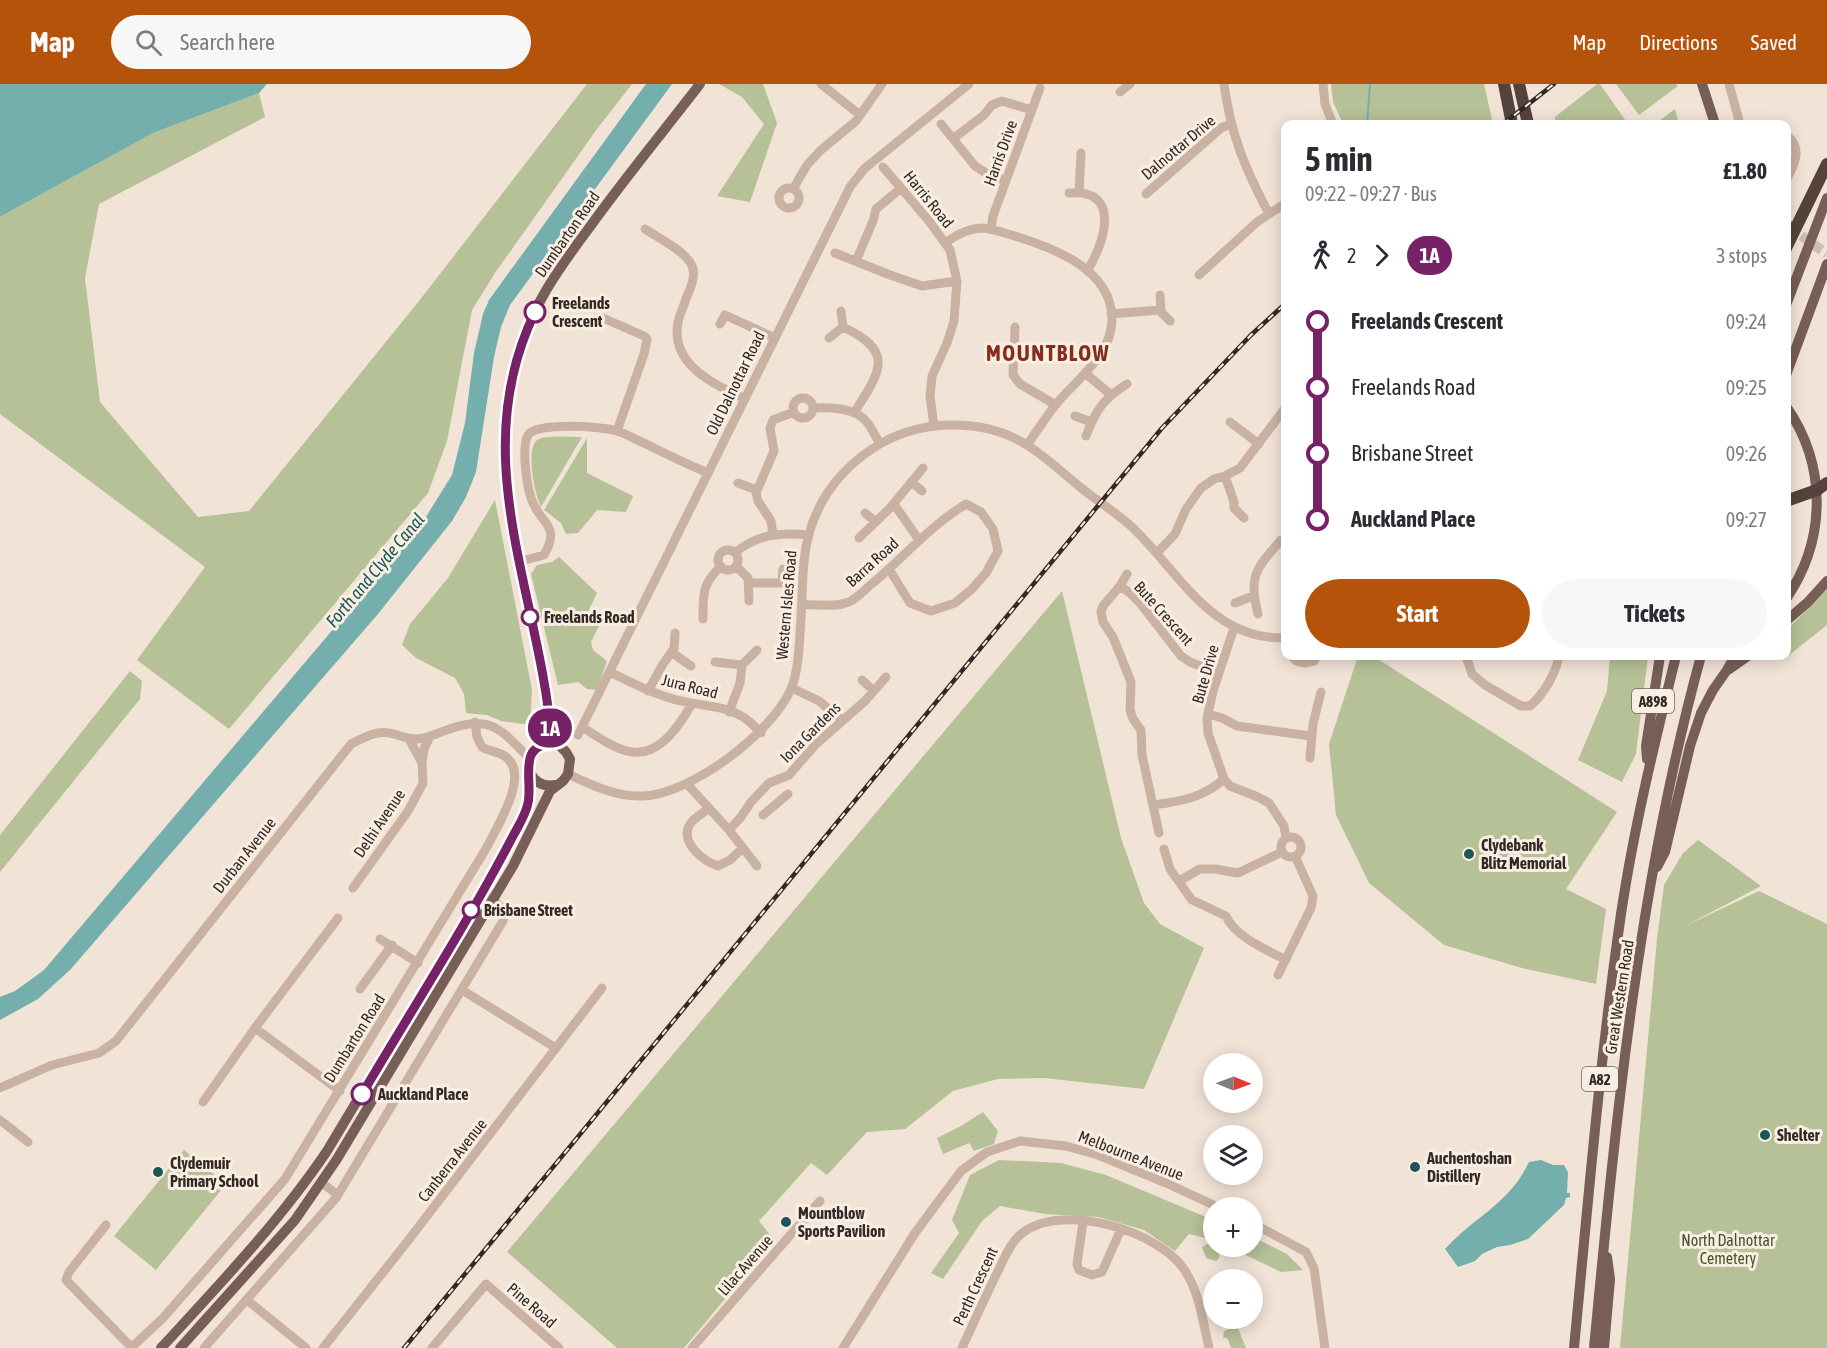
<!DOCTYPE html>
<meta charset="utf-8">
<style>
body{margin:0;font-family:"Asap Condensed",sans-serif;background:#f7f7f7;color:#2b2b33;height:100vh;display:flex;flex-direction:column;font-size:22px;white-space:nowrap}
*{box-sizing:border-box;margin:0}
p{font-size:20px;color:#7c7c81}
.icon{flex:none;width:33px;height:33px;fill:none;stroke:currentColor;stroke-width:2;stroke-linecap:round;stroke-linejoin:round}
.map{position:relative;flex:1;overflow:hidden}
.panel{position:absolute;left:1281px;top:36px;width:510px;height:540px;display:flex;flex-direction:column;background:#fff;border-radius:12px;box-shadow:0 3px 15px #0003}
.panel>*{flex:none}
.badge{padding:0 12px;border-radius:20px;font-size:21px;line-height:39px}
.needle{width:39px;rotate:91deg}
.buttons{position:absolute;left:1203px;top:969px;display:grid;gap:12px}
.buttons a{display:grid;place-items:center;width:60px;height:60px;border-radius:50%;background:#fff;box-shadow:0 3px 15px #0003;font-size:30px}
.map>.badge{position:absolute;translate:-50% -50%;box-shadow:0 0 0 3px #fff}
.legs{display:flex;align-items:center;gap:9px;height:66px;padding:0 24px;font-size:20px}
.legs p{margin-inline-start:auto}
.overview{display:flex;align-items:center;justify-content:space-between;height:102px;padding:0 24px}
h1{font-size:33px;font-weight:700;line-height:45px}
.action{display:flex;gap:12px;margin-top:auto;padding:12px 24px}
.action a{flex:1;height:69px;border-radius:36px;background:#b45309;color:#fff;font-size:24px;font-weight:700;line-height:69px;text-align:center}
.action a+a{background:#f7f7f7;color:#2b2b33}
ul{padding:0 24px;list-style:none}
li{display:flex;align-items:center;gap:21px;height:66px;font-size:22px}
li i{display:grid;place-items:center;width:9px;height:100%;margin:0 8px;background:currentColor}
li i::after{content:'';width:15px;height:15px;margin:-8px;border:4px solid;border-radius:50%;background:#fff}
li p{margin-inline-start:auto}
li:first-child i{background:linear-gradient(#0000 50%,currentColor 0)}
li:last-child i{background:linear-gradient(currentColor 50%,#0000 0)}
header{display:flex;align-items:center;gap:36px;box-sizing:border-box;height:84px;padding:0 30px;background:#b45309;color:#fff}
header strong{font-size:28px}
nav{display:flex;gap:33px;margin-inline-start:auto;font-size:21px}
.search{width:420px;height:54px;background:#f7f7f7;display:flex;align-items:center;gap:15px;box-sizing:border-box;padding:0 21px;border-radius:33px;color:#7c7c81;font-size:22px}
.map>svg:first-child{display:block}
.green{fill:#b6c197}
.water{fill:#75afad}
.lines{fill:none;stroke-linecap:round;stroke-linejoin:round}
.stream{stroke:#75afad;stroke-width:2}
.major-tunnel{stroke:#ccbeb3;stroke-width:10;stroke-dasharray:10 5;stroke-linecap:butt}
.minor{stroke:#cab2a3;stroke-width:9}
.major{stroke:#775e56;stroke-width:10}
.highway{stroke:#56423c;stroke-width:12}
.rail-casing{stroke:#342925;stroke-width:4.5}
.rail{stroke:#f9eee3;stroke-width:2;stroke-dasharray:7;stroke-linecap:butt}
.line-1-casing{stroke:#fff;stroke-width:14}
.line-1{stroke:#772166;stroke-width:9}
.stop-1-dot{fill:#fff;stroke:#772166;stroke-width:3}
.poi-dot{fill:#1a5756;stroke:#f9eee3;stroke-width:2}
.labels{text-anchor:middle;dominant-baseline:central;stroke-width:6;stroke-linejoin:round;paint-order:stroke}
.shield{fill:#f9eee3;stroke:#6f645e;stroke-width:1.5}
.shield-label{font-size:15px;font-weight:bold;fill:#342925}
.street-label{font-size:16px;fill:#342925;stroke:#f9eee3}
.stop-label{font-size:16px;font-weight:bold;fill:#342925;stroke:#f9eee3;text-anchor:start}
.poi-label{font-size:16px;font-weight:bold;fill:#342925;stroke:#f9eee3;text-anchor:start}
.park-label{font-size:16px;fill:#475328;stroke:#f9eee3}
.water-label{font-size:18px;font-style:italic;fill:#1a5756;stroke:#f9eee3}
.district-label{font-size:22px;font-weight:bold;letter-spacing:1.5px;fill:#862d1c;stroke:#f9eee3}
</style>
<header>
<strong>Map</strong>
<div class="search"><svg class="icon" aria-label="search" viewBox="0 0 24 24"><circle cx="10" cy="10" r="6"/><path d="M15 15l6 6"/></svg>Search here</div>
<nav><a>Map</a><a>Directions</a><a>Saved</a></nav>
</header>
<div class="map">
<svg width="1827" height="1264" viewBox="0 0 1827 1264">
<rect width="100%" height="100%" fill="#f2e3d7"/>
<path class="green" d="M587,0H632L597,45L495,189L472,226L447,357L428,409L229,645L137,576L205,483L0,330V133L153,49L259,9L265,33L99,120L85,194L100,318L198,433L249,427L419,217Z
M719,0H763L777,39L750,118L717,112L764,40L742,13Z
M1331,0H1484L1493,40H1343L1333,18Z
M1597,0H1600L1628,40H1555V33Z
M1616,0H1676L1678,2L1639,31Z
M1675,25L1679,40H1655Z
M582,353L541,423C535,412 524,361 539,355C548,351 572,353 582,353Z
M587,354V389L633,412L626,428L597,426L578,449L566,450L561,439L544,426Z
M495,416L532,606L530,641L501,637L487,631L466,629L464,610L455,594L416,574L402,561L410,540L448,494Z
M559,473L597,509L587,530L601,538L591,558L593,566L607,577L597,606L587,605L578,598L558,601L531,490L537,481L552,478Z
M1827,504V541L1784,575L1783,572H1786L1787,546Z
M1062,507L1121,754L1144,819L1160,840L1204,864L1144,1005L1044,994L998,995L953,1007L905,1045L867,1048L827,1091L811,1079L759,1137L774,1156L684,1264H617L507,1168Z
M1358,572H1373L1617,728L1566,805L1606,825L1596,900L1522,884L1444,861L1369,799L1336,731L1329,660Z
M1610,572H1648L1636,670L1622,698L1578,676L1607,607Z
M130,587L142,597L140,615L0,788V751Z
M1698,756L1761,802L1683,843L1759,807L1827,840V1264H1620L1657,855L1664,801L1683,769Z
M983,1028L998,1047L994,1060L974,1067L969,1059L943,1070L937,1054L961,1042Z
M184,1066L226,1100L156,1186L114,1152Z
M999,1076L1061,1079L1106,1091L1213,1136V1156L1189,1150L1175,1167L1144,1146L1099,1133L1045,1130L1000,1122L982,1137L943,1195L931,1189L959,1149L952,1136L970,1091Z
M1253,1153L1287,1170L1303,1186L1281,1188L1229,1163L1252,1162Z
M1208,1160L1212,1161L1219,1169V1174L1216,1177L1206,1174L1202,1163Z
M1237,1242L1246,1264H1231L1228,1255L1223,1253L1224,1247Z"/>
<path class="water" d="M0,0H267L259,9L153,49L0,133Z
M646,0H672L510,221L501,243L494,273L476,388L466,413L452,437L378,530L70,886L38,915L0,936V913L15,907L44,886L419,444L452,391L465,339L474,269L483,230L489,216Z
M1541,1076L1553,1081H1564L1568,1088L1567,1109H1570V1113L1566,1114L1564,1121L1528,1155L1510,1161L1497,1163L1482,1170L1475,1177L1458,1183L1445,1165C1466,1141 1495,1126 1514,1102C1520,1095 1525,1086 1529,1078Z"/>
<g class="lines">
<path class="stream" d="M1367,40L1370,0"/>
<path class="major-tunnel" d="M1789,143L1827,170"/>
<path class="minor" d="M821,0L860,31
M1224,0C1231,52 1245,84 1269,130
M1323,0L1325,20L1333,40
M1729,0L1740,40
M1120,8L1130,0
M941,40L975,82L986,89L1006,97
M1786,51C1803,63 1795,81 1786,96
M954,54L984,31L992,21L1002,17L1032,26
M883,83L929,137L950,166L957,197L954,237L947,259L932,292L930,312L934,342
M779 114a10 10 0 1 1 20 0a10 10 0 1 1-20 0Z
M793,105L807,81L821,66L856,37L882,0
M1079,108L1081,69
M1069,109C1122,104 1105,159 1087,187
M1146,110L1221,44L1231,40
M645,145C658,154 687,168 692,182C696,192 691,203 687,212C684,221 680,230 678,238C670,281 714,300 745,315
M991,145L993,132L1040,4
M945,159C956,151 969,144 983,144C994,145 1007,150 1018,153C1056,165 1111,186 1112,234C1113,270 1076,296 1056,320C1046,333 1037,347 1027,361
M835,169L890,191L922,202L957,197
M856,177L873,137L876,125L900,105
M1199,191L1257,138L1286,119
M1160,211L1161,228L1170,237
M1111,230L1160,226
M603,234L644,252L647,255L644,270L617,347
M720,240L725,231L775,254
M843,243C897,268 879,289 854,329
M1015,243L1013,291L1020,300L1056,321
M829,254L843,243L841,227
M1085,289L1110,310
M793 324a10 10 0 1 1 20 0a10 10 0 1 1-20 0Z
M813,324C829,323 852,323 864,335C871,341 875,352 880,360
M1075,332L1091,338
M1230,338L1259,360
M1086,352C1096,326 1103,315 1127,300
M1225,392L1234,418V424L1244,434
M912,398L922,407
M738,399L757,406
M894,420L919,456
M865,429L876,438
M773,451L771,437L758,417L756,409L774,367L770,344L773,336L794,328
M859,454L889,425L923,384
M718 476a10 10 0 1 1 20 0a10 10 0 1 1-20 0Z
M735,469C757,450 781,448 809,451
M1157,469L1175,450L1186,425L1201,404L1214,395L1225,392L1240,384L1286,323
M518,478L544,471C562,440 539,440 531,414C527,402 521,363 528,351C536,338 602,342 617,347C627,350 636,356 646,360C666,370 687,380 708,389
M736,482L748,494L749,517
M1127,490L1120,502L1103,522L1101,528L1103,538L1113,553L1131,598L1130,626L1133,635L1141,646L1142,671L1159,749
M749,499H782L783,485
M1120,502L1130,509L1140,519L1181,572L1190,578L1219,589
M1235,519L1253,512
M802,521C817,520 834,524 849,518C858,514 866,504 874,498C905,472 931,441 966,420L981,428L993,445L998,467L986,489L972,505L955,519L931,527L910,519L889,485
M1258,530C1248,491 1256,485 1281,456L1286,455
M703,535C703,510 702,500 721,482
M1234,544L1213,607L1207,634L1208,649L1224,695L1230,702L1258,713L1269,719L1284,742L1286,754
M671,568L691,582
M1292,572L1296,577L1304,579L1314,577L1317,572
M1466,572L1472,590L1485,601L1521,622H1530C1544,610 1556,589 1559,572
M715,578L742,581
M610,588C630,598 649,608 670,614C693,622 722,620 743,633C750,637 755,643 761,649
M862,596L874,607
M792,604L819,617L842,636
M648,607L663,580L674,565L675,549
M729,628L740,599L742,581L757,566
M1208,630L1222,634L1237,642L1311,652
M582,643C597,652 615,666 632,668C660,672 680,641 691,621
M578,651L850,103L864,85L969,0
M1310,674L1313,640L1321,608
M422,679L424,665L430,652
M568,690C591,701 616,713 642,712C690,711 772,649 791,605C798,588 799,566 800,549C802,525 802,500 804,477C809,426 836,386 880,360C923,335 984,334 1027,361C1046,373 1063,389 1080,403C1097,417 1117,429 1133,444C1180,489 1211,556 1286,554
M687,700L729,746L757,782
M1153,721C1181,717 1201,715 1224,695
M708,725C703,729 693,735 690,740C679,758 703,777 718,782L730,776L743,764
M763,731L788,710
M729,746L741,733L751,718L769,699L789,691L816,660L865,617L886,593
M1281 763a10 10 0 1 1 20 0a10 10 0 1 1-20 0Z
M1164,765L1170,785L1189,812L1192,816L1226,832C1234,852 1267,866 1286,876
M1179,797L1200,785H1215L1238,789L1282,768
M353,804L408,727L423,699L422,679L409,655
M380,855L418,879
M1278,891L1311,824L1313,812L1295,772
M360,905L392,861
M462,906L556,964
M255,944L340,1007
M0,1004L52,981L99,969L116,957L351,660C365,653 377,645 394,650C401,652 408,655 416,655C426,655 437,649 447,646C489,630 500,644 529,674
M203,1018L255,944L338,834
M0,1036L28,1058
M322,1099L338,1111
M1083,1138L1077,1180L1079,1186L1092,1191L1102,1188L1121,1145
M1252,1139L1306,1168L1314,1184L1325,1264
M106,1141L69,1188L66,1196L132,1264
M247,1216L306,1264
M131,1264L163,1234L285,1095L487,763C497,742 533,688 503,671C496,667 488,667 482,663L477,653L475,638
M204,1264L336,1114L503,837C507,821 493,817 481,810
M323,1264L407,1158L602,904
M432,1264L486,1200L559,1264
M692,1264L820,1117
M843,1264L915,1149L961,1087L987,1068L1020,1057L1066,1062L1098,1071L1166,1099L1220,1124
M962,1264C974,1238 986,1211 999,1185C1004,1175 1009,1162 1017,1154C1054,1114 1163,1146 1187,1190C1200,1212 1203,1239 1209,1264"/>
<path class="major" d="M1702,0L1715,40
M1786,140L1789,142
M1786,221L1827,114
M1786,291L1827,180
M1786,322C1827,381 1827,455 1786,515
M1786,537L1808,518L1827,497
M1728,586L1748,572
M551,659C547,583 521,512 510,436C503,382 502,327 516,274C530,225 559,184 589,144C624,95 663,48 700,0
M1647,675L1646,662L1660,572
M530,688C535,699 544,703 556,701
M1657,783L1665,768L1690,662L1701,629L1713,606L1727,586L1735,572
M161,1264C219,1201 279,1138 327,1067L472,825L522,735L529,717L528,678L531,670L536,664L543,660L551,659L560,662L566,668L570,675L568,690L563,697L550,707L513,782L337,1075L295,1136L180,1264
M1574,1264C1588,1119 1600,974 1621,830C1634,743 1655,657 1676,572
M1594,1264C1616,1032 1639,797 1701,572
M1604,1264L1610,1195L1607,1173"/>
<path class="highway" d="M1504,0L1512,40
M1519,0L1528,40
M1786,164L1827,80
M1786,417L1817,406L1827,399"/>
<g class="rail-casing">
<path id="rail" d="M1503,40L1554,0
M404,1264L1162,344L1251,251L1286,219"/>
</g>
<use href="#rail" class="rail"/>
</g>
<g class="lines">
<g class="line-1-casing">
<path id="line-1" d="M362,1010C413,924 467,840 513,752C519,741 526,730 528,719C533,697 517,660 552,660C541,511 464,375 535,228"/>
</g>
<use href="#line-1" class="line-1"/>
</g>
<g class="stop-1-dot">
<circle cx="535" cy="228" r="10"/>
<circle cx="530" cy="533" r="8"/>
<circle cx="471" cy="826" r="8"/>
<circle cx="362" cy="1010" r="10"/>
</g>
<g class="poi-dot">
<circle cx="1469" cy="770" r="6"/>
<circle cx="1765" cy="1051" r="6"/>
<circle cx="1415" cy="1083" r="6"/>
<circle cx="158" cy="1088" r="6"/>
<circle cx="786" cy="1138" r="6"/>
</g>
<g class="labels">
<g class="shield">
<rect x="1632" y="605" width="42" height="24" rx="4.5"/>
<rect x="1582" y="983" width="36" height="24" rx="4.5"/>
</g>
<g class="shield-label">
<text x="1653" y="617">A898</text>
<text x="1600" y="995">A82</text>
</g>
<g class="street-label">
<text transform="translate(1178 63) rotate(-40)">Dalnottar Drive</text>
<text transform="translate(1000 69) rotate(-70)">Harris Drive</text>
<text transform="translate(929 115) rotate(51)">Harris Road</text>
<text transform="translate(567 150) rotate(-55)">Dumbarton Road</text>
<text transform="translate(735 299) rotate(-64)">Old Dalnottar Road</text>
<text transform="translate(872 478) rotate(-42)">Barra Road</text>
<text transform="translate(786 521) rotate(-85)">Western Isles Road</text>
<text transform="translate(1164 529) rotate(48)">Bute Crescent</text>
<text transform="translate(1205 590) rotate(-74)">Bute Drive</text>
<text transform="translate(690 602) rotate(14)">Jura Road</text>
<text transform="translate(810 648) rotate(-45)">Iona Gardens</text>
<text transform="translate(379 739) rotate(-56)">Delhi Avenue</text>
<text transform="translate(244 771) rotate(-52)">Durban Avenue</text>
<text transform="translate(1619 913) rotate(-81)">Great Western Road</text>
<text transform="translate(354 954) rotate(-58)">Dumbarton Road</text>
<text transform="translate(1131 1071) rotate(21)">Melbourne Avenue</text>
<text transform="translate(452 1076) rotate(-52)">Canberra Avenue</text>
<text transform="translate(745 1181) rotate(-49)">Lilac Avenue</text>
<text transform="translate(975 1202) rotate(-65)">Perth Crescent</text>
<text transform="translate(532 1221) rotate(41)">Pine Road</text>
</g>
<g class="stop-label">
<text x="552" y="219">Freelands<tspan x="552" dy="18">Crescent</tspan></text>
<text x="544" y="533">Freelands Road</text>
<text x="484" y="826">Brisbane Street</text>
<text x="378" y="1010">Auckland Place</text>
</g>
<g class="poi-label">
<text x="1481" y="761">Clydebank<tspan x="1481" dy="18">Blitz Memorial</tspan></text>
<text x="1777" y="1051">Shelter</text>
<text x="1427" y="1074">Auchentoshan<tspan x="1427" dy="18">Distillery</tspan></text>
<text x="170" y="1079">Clydemuir<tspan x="170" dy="18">Primary School</tspan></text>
<text x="798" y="1129">Mountblow<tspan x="798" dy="18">Sports Pavilion</tspan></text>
</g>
<g class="park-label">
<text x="1728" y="1156">North Dalnottar<tspan x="1728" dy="18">Cemetery</tspan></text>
</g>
<g class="water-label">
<text transform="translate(375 486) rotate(-50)">Forth and Clyde Canal</text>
</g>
<g class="district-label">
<text x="1048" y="269">MOUNTBLOW</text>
</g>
</g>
</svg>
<div class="buttons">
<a><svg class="needle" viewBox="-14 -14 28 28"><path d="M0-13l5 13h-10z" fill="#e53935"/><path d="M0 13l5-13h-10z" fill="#7c7c81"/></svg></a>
<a><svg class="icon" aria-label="layers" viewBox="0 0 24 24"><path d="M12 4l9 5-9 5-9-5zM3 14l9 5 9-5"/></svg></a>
<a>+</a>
<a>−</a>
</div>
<b class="badge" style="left:550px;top:644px;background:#772166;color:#fff">1A</b>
<section class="panel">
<div class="overview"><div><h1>5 min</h1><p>09:22 – 09:27 · Bus</p></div><b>£1.80</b></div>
<div class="legs"><svg class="icon" aria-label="walk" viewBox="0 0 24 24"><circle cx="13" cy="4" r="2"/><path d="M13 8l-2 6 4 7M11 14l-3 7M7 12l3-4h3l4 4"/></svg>2<svg class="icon" aria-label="forward" viewBox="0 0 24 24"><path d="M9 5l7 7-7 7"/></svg><b class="badge" style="background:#772166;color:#fff">1A</b><p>3 stops</p></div>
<ul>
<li><i style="color:#772166"></i><b>Freelands Crescent</b><p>09:24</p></li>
<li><i style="color:#772166"></i><span>Freelands Road</span><p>09:25</p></li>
<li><i style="color:#772166"></i><span>Brisbane Street</span><p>09:26</p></li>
<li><i style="color:#772166"></i><b>Auckland Place</b><p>09:27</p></li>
</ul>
<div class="action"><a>Start</a><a>Tickets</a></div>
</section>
</div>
